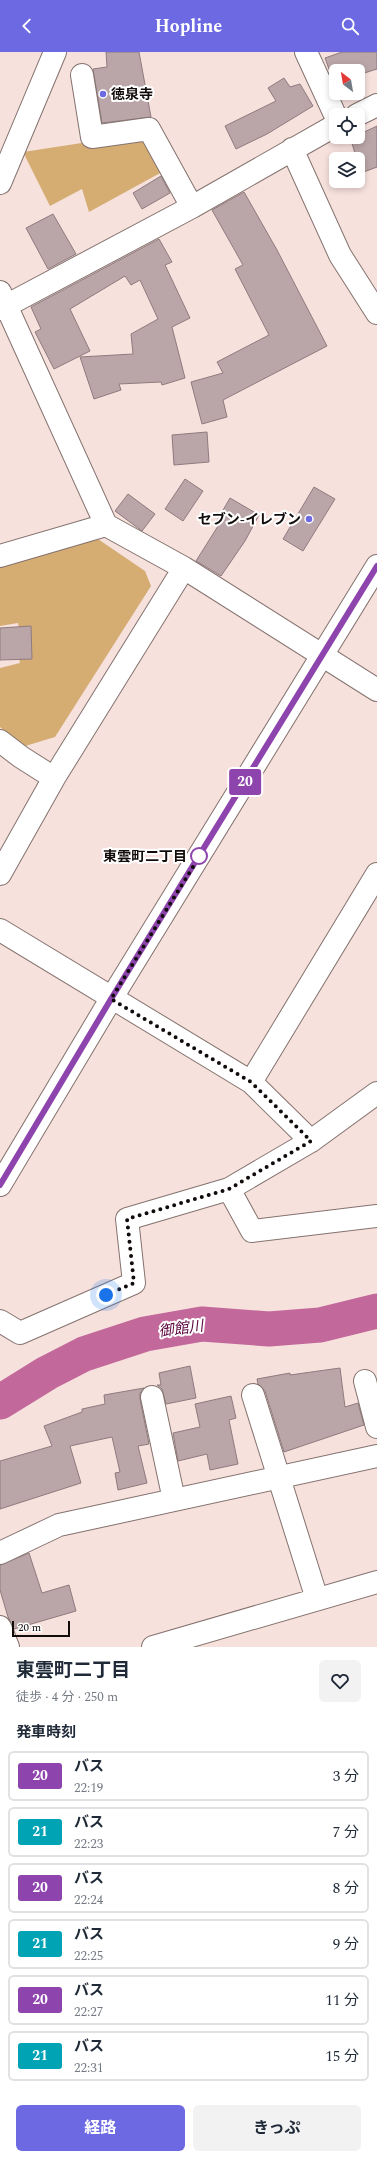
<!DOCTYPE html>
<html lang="ja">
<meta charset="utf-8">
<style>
body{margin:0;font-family:Spectral,"Noto Sans JP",serif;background:#f2f2f3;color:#1f2937;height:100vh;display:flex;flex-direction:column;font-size:15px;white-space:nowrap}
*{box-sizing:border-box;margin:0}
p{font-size:13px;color:#747a83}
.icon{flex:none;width:22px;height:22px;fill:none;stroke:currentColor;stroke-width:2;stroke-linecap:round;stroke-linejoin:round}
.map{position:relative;height:1595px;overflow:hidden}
.drawer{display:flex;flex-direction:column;background:#fff;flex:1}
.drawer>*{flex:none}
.badge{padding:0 8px;border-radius:3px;font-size:14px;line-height:26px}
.needle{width:26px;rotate:329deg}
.buttons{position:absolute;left:329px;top:12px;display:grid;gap:8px}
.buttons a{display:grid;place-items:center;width:36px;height:36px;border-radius:6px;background:#fff;box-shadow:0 2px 6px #0003;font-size:20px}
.scale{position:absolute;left:12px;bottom:10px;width:58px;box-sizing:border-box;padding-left:4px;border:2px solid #110b0a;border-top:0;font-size:11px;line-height:14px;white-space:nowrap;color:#110b0a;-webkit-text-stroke:3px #fff;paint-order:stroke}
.you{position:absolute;width:20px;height:20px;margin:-10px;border:3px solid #fff;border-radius:50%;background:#1a73e8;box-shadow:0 0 0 6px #1a73e833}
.map>.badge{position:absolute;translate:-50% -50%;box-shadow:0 0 0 2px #fff}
h2{padding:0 16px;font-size:15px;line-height:36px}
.round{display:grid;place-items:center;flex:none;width:42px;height:42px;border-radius:6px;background:#f2f2f3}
.headline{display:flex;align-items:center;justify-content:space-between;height:68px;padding:0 16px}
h1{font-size:19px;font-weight:700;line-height:30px}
.cta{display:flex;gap:8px;margin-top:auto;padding:8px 16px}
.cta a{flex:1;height:46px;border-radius:6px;background:#6c69e3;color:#fff;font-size:16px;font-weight:700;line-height:46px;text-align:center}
.cta a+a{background:#f2f2f3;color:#1f2937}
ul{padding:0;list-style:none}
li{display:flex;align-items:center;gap:12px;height:50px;margin:0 8px 6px;padding:0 8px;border:2px solid #e0e1e3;border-radius:6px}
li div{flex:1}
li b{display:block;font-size:15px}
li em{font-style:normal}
li .badge{min-width:44px;font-weight:700;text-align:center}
header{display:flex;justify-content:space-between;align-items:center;height:52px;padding:0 16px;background:#6c69e3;color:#fff;font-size:18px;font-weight:700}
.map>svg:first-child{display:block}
.green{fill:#d5ad73}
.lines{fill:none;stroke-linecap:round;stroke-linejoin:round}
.river{stroke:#c3689b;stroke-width:35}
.building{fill:#baa6a9;stroke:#8f7b7e}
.minor-casing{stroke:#84726e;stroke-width:24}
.minor{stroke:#fff;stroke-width:22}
.line-casing{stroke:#fff;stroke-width:9}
.line{stroke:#8e44ad;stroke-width:6}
.walk{stroke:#110b0a;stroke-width:4;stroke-dasharray:0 7.2}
.poi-dot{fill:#6c69e3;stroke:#fff;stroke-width:1.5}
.stop-dot{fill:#fff;stroke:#8e44ad;stroke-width:2}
.labels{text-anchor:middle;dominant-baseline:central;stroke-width:4;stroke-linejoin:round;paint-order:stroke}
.poi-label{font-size:14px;font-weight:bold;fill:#110b0a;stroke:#fff;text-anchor:start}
.stop-label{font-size:14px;font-weight:bold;fill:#110b0a;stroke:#fff;text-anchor:end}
.water-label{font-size:15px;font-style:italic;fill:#5c063f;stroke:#fff}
</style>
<header><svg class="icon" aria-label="back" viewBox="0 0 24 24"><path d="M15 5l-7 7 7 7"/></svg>Hopline<svg class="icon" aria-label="search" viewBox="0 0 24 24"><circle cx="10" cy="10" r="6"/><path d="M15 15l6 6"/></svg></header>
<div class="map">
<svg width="377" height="1595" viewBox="0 0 377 1595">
<rect width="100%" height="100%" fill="#f6e1dd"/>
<path class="green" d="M147,81L162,120L89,160L82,137L50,154L23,100Z
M95,485L145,519L151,534L55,685L22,695L0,675V616L20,611L18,601L23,600L18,571L0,574V510Z"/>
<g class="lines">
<path class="river" d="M0,1350L47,1321L84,1302L145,1282L202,1272L269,1277L320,1273L377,1259"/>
</g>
<path class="building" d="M106,0H139L151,65L102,71L93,17L107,15Z
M342,0H377V17L358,23V19H336V30L334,31L325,6Z
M284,26L290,35L300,32L313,54L267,82L236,97L225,74L276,49L268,36Z
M377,74V115L361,121L350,85H358V83Z
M161,124L170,141L142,157L133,141Z
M244,140L277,198L327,294L223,348L227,365L202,372L191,330L223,321L217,310L269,283L235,217L243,213L212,158Z
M53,162L76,202L48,217L26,176Z
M159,187L172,210L165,213L190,266L172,275L185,326L162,333L161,330L119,332L121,338L94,347L80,305L133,302L131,282L158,267L140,228L131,233L125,224L70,257L90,299L54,317L35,280L41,277L31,255Z
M207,380L209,410L174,413L172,383Z
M185,427L203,439L183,469L165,457Z
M314,435L335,447L303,499L283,487Z
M128,442L155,462L142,479L115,459Z
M230,446L259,463L245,489L221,524L196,509L218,474L215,472Z
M31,574L32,607L0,608V576Z
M190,1314L196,1346L166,1352L162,1337L157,1333H161L159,1321Z
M340,1316L345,1355L358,1351L364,1373L284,1400L265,1339L258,1332L257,1327L290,1321V1323Z
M144,1336L140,1341V1347L149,1392L138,1394L147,1431L118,1438L115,1421L120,1420L112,1385L70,1394L81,1431L0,1457V1409L52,1394L44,1374L82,1360V1357L105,1352L104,1343Z
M231,1344L236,1366L229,1368L238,1412L210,1418L207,1402L178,1409L173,1381L200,1375L195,1352Z
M29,1501L42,1541L69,1533L76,1559L14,1577L8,1565L0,1538V1513Z"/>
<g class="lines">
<g class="minor-casing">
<path id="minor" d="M306,0L336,65
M82,23L92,85L149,77L192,155
M357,63L377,53
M292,97L340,203L377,261
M0,131L55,0
M0,240L106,473L184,516L377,638
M0,257L192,155L336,73
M0,504L106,473
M0,689L21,705L54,726
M0,822L54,726L184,516
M0,878L251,1030L311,1089
M251,1030L377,822
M0,1133L111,947L377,514
M229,1137L252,1179L377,1164
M0,1269L20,1281L134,1231L127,1167L229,1137L311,1089L377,1041
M365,1329L377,1375
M253,1343L317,1547
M152,1345L174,1448
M0,1501L59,1473L377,1404
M0,1575L8,1595
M153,1595L377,1530"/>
</g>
<use href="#minor" class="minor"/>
</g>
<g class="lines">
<g class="line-casing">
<path id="line" d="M0,1133L111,947L377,514"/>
</g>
<use href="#line" class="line"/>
<path class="walk" d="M106,1243L134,1231L127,1167L229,1137L311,1089L251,1030L111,947L201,802L199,804"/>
</g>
<g class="poi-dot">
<circle cx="103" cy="42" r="4"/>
<circle cx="309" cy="467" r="4"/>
</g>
<circle class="stop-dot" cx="199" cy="804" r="8"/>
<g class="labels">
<g class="poi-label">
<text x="111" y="42">徳泉寺</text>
<text x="301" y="467" text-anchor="end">セブン-イレブン</text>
</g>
<g class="stop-label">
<text x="187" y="804">東雲町二丁目</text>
</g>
<g class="water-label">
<text transform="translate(181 1277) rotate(-8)">御館川</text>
</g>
</g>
</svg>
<div class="buttons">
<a><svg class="needle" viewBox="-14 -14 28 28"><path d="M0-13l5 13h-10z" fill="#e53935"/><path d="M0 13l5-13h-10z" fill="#747a83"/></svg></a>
<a><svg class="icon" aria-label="locate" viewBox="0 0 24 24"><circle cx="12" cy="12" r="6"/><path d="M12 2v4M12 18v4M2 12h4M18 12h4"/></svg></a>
<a><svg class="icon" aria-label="layers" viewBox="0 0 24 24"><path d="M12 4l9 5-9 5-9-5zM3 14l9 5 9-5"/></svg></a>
</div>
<div class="scale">20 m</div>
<div class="you" style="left:106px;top:1243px"></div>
<b class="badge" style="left:245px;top:730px;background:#8e44ad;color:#fff">20</b>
</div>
<section class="drawer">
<div class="headline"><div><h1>東雲町二丁目</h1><p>徒歩 · 4 分 · 250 m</p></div><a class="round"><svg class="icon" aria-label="heart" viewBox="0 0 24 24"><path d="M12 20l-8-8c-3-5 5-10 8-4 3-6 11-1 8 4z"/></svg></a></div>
<h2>発車時刻</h2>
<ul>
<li><span class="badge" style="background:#8e44ad;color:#fff">20</span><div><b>バス</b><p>22:19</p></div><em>3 分</em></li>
<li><span class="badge" style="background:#00a3b4;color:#fff">21</span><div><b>バス</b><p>22:23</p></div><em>7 分</em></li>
<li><span class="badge" style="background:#8e44ad;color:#fff">20</span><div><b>バス</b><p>22:24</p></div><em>8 分</em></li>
<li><span class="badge" style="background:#00a3b4;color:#fff">21</span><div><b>バス</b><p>22:25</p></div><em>9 分</em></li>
<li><span class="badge" style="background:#8e44ad;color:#fff">20</span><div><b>バス</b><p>22:27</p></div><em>11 分</em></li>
<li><span class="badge" style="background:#00a3b4;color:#fff">21</span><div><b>バス</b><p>22:31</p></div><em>15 分</em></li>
</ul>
<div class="cta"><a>経路</a><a>きっぷ</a></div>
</section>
